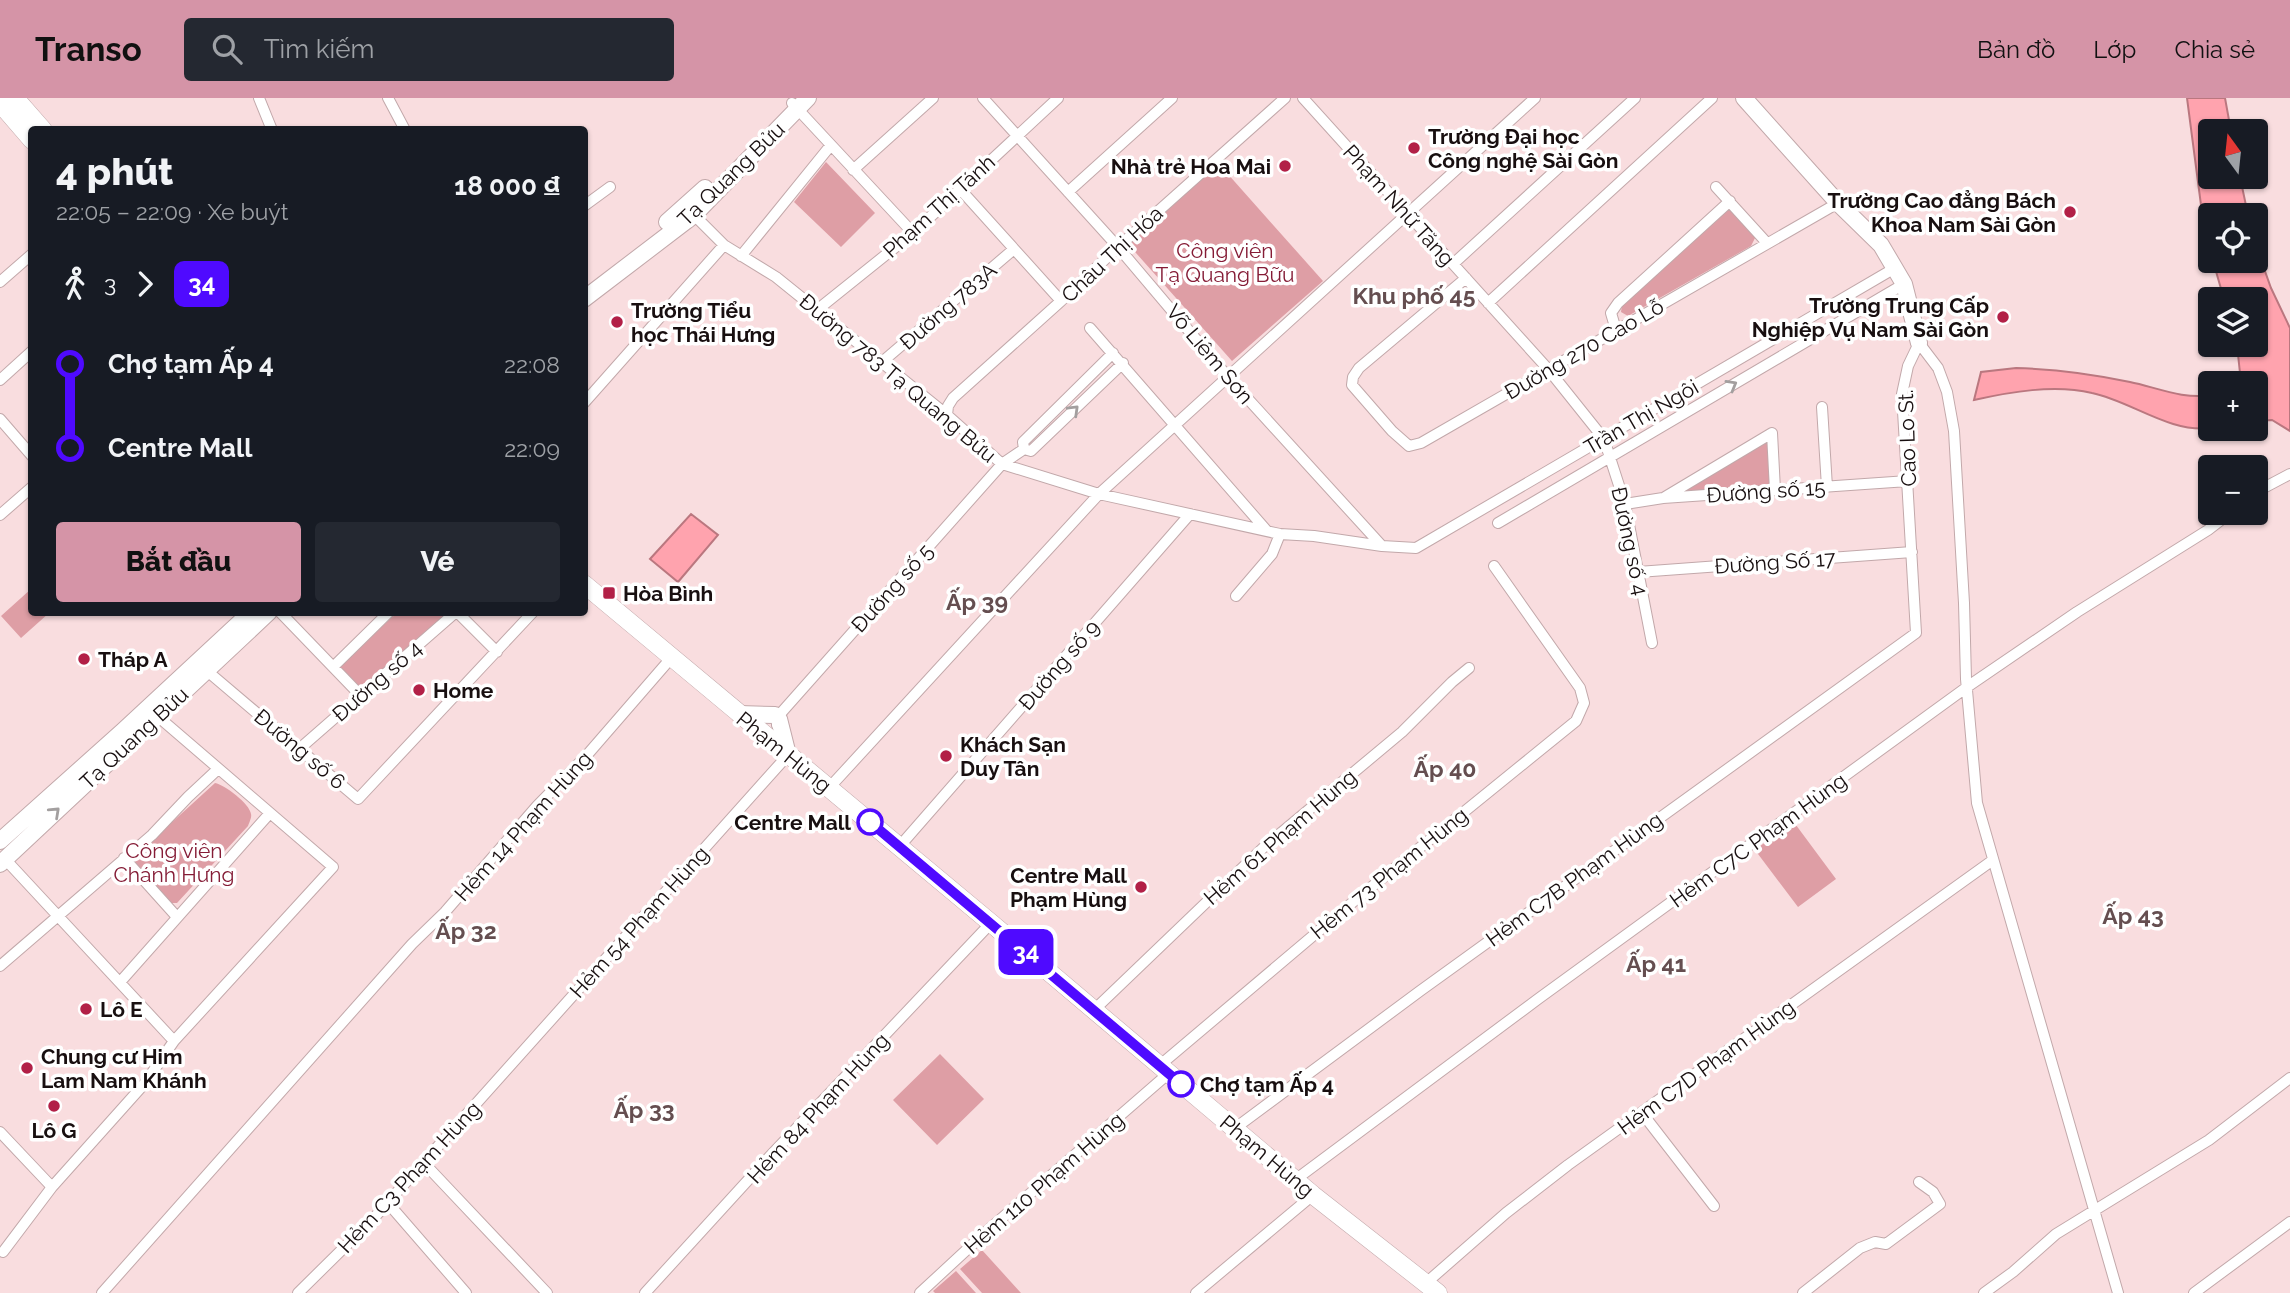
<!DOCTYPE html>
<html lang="vi">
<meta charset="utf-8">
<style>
body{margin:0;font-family:Raleway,sans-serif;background:#242831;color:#f1f3f6;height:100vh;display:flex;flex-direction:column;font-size:26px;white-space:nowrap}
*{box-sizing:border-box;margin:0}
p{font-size:23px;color:#9ea1a6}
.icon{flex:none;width:38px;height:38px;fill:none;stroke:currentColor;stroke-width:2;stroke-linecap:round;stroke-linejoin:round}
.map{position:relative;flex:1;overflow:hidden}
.side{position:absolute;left:28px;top:28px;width:560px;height:490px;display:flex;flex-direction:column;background:#171b24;border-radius:7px;box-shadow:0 2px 5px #0004}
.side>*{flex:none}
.badge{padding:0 14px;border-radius:10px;font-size:24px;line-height:46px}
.needle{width:46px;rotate:345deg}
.buttons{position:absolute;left:2198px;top:21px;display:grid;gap:14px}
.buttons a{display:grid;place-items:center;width:70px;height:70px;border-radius:7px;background:#171b24;box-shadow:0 2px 5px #0004;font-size:35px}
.map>.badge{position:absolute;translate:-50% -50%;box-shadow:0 0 0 4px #fff}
.legs{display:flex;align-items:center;gap:10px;height:77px;padding:0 28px;font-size:23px}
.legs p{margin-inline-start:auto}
.head{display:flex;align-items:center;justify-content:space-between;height:119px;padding:0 28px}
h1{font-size:38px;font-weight:800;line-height:52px}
.cta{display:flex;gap:14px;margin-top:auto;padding:14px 28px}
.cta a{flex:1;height:80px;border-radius:7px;background:#d594a7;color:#111;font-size:28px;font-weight:800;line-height:80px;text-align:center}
.cta a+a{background:#242831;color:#f1f3f6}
ul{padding:0 28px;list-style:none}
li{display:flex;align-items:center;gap:24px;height:84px;font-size:26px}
li i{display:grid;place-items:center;width:10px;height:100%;margin:0 9px;background:currentColor}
li i::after{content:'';width:18px;height:18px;margin:-9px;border:5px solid;border-radius:50%;background:#171b24}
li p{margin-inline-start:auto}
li:first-child i{background:linear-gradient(#0000 50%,currentColor 0)}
li:last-child i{background:linear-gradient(currentColor 50%,#0000 0)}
header{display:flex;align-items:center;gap:42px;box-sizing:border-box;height:98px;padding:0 35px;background:#d594a7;color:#111}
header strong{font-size:33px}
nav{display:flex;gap:38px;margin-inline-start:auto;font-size:24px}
.search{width:490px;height:63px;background:#242831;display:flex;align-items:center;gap:18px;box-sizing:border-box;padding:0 24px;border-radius:7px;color:#9ea1a6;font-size:26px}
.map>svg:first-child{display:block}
.green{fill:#de9ea5}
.water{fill:#ffa3ae;stroke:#ba777f;stroke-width:2}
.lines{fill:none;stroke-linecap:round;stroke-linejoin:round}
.street-casing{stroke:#c2a8aa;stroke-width:12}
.secondary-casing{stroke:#c2a8aa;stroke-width:18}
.primary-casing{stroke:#c2a8aa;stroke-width:19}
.street{stroke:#fff;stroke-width:10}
.secondary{stroke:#fff;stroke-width:16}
.primary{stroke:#fff;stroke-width:18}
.oneway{stroke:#a39f9f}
.line-1-casing{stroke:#fff;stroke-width:16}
.line-1{stroke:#4f0aff;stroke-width:10}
.poi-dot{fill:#b22047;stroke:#fff;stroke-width:2.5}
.stop-1-dot{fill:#fff;stroke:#4f0aff;stroke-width:3.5}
.labels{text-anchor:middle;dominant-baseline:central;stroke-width:7;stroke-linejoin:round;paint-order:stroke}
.poi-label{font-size:21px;font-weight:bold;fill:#180f10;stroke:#fff;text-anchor:start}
.street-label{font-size:21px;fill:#180f10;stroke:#fff}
.park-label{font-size:21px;fill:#851c36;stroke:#fff}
.stop-label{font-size:21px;font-weight:bold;fill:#180f10;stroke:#fff;text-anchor:end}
.neighbourhood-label{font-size:23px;font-weight:bold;fill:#654e50;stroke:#fff}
</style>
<header>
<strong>Transo</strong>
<div class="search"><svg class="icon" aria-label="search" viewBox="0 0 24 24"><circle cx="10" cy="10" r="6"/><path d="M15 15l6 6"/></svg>Tìm kiếm</div>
<nav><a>Bản đồ</a><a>Lớp</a><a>Chia sẻ</a></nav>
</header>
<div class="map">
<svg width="2290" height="1195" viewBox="0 0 2290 1195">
<rect width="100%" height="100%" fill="#f9dddf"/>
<path class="green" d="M826,64L875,115L841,149L794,104Z
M1219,66L1323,183L1232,263L1128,146Z
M1729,108L1756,138L1751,148L1628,218L1621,214L1622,207Z
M1770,338L1771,388L1685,394L1681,391Z
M31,491L32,514L49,515L21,540L1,518Z
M397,515H450L362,595L335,570Z
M215,685C225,687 250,706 251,716C252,719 249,725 248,728L177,805H171L135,765V758Z
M1793,723L1836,781L1798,809L1755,752Z
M940,956L984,1001L937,1047L893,1002Z
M982,1152L1021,1195H982L960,1171Z
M956,1173L976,1195H935L933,1193Z"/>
<path class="water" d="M2187,0H2225L2231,33H2210V79H2240L2248,117H2210V149L2201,107Z
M2256,148L2271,190L2290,230V333L2272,322L2256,323V285H2236L2240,275L2237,247H2256V201H2224L2213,163H2256Z
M2016,270C2054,271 2093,276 2130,284C2155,289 2185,302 2210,297V330C2169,335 2131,303 2092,295C2054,286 2010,294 1974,302L1981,274Z
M691,416L718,437L678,484L650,461Z"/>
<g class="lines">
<g class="street-casing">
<path id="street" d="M259,0L272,32
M388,0L405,32
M983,0L1118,149L1228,279L1382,448
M1303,0L1548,271L1604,341L1625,406L1652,545
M792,5L913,135
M853,72L933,0
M1716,89L1767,145
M960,91L1061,203
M1068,94L1172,0
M584,108L610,89
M691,114L724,147L776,179L947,317L1002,366L1099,396L1280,436L1314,438L1382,448L1416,450L1895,170
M741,158L831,47
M1453,166L1635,0
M1466,180L1359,270L1353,279L1352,287L1392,333L1409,348L1421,345L1838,105
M0,184L32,156
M1488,205L1712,0
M817,212L913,135L1058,0
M1090,230L1267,433
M1616,232L1611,215L1618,205L1730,103
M882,264L1014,151
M0,282L32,253
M584,305L724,147
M1822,309L1827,389
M947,317L948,308L953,300L1061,203L1118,149L1285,0
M0,321L32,358
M1024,351L1031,353L1123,265
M1024,351L1023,344L1113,255
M2256,394L2290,376
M1665,399L1772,335L1775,392
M1625,406L1663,400L1908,383
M0,417L32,389
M1498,425L1904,186
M1638,474L1912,454
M1236,498L1272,456L1280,436
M280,514L361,598
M457,514L497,554
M333,569L389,514
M206,572L358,701L533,514
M777,627L781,615L1002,366L1024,351
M298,652L456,514
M829,690L1099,396L1535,0
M899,749L1190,416
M124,760L177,819
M5,761L174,943
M0,868L152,737L188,699L218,671
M121,883L270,715
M1094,912L1263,750L1402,634L1452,584L1469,570
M1159,968L1353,804L1576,623L1584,605L1580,590L1494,468
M1642,1015L1714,1108
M1234,1031L1420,893L1916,535L1902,296L1908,268L1919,245L1938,270L1947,294L1954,333L1964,505L1966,581L1977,705L2118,1195
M0,1034L52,1089
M423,1064L547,1195
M1295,1082L1538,901L1967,589L2077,514L2208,432L2230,415
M387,1104L466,1195
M3,1154L52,1089L145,985L174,943L333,769L155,616
M1426,1185L1506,1115L1568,1067L1993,762
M102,1195L412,846L445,814L537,708L587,657L672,559
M298,1195L373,1121L788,657
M645,1195L771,1057L991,825
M920,1195L987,1133L1169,975
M1196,1195L1313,1097
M1803,1195L1860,1150L1875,1144L1886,1146L1940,1106L1933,1094L1919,1084
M1984,1195L2013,1174L2056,1136L2209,1042L2290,980
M2194,1195L2290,1124"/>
</g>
<g class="secondary-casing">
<path id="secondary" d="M1744,0L1838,105L1881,147L1904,186L1919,245
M667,124L705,90
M584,201L694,117L808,0
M739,616L775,617
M779,621L788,657
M0,743L123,633L251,514
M0,766L269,514"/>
</g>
<g class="primary-casing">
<path id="primary" d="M15,0L43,32
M0,5L32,42
M584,486L991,825L1313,1097L1438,1195"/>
</g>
<use href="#street" class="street"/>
<use href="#secondary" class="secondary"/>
<use href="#primary" class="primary"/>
</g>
<defs><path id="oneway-chevron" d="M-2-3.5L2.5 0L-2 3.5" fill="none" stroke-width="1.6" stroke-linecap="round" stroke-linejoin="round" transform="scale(1.75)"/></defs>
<g class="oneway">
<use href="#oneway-chevron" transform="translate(1732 287) rotate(-30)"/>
<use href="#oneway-chevron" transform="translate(1074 312) rotate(-44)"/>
<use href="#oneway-chevron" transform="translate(55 714) rotate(-43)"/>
</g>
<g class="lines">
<g class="line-1-casing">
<path id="line-1" d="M870,724L1181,986"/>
</g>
<use href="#line-1" class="line-1"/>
</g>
<g class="poi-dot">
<circle cx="1414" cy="50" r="7"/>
<circle cx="1285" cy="68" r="7"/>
<circle cx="2070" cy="114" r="7"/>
<circle cx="2003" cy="219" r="7"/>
<circle cx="617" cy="224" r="7"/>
<rect x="602" y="488" width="14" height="14" rx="3.5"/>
<circle cx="84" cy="561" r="7"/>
<circle cx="419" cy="592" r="7"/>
<circle cx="946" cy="658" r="7"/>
<circle cx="1141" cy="789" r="7"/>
<circle cx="86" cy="911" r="7"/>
<circle cx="27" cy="970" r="7"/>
<circle cx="54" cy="1008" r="7"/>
</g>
<g class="stop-1-dot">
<circle cx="870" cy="724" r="12"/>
<circle cx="1181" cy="986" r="12"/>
</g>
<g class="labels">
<g class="poi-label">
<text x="1428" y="38">Trường Đại học<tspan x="1428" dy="24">Công nghệ Sài Gòn</tspan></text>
<text x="1271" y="68" text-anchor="end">Nhà trẻ Hoa Mai</text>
<text x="2056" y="102" text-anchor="end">Trường Cao đẳng Bách<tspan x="2056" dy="24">Khoa Nam Sài Gòn</tspan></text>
<text x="1989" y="207" text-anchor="end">Trường Trung Cấp<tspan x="1989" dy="24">Nghiệp Vụ Nam Sài Gòn</tspan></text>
<text x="631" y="212">Trường Tiểu<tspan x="631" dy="24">học Thái Hưng</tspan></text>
<text x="623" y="495">Hòa Bình</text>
<text x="98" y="561">Tháp A</text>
<text x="433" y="592">Home</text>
<text x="960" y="646">Khách Sạn<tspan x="960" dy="24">Duy Tân</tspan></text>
<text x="1127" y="777" text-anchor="end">Centre Mall<tspan x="1127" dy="24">Phạm Hùng</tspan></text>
<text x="100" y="911">Lô E</text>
<text x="41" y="958">Chung cư Him<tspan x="41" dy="24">Lam Nam Khánh</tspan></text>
<text x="54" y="1032" text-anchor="middle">Lô G</text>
</g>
<g class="street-label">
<text transform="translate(731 76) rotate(-44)">Tạ Quang Bửu</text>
<text transform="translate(1399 107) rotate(48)">Phạm Nhữ Tăng</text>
<text transform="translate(939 108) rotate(-42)">Phạm Thị Tánh</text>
<text transform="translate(1112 156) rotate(-43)">Châu Thị Hóa</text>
<text transform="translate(948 208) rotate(-41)">Đường 783A</text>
<text transform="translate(1584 251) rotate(-30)">Đường 270 Cao Lỗ</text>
<text transform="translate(1210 256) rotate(50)">Võ Liêm Sơn</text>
<text transform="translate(898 280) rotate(40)">Đường 783 Tạ Quang Bửu</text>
<text transform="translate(1641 319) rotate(-30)">Trần Thị Ngôi</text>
<text transform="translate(1907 340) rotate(-92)">Cao Lo St.</text>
<text transform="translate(1766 393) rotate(-4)">Đường số 15</text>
<text transform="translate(1630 443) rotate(78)">Đường số 4</text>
<text transform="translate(1775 464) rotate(-4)">Đường Số 17</text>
<text transform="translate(892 490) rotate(-48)">Đường số 5</text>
<text transform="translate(1059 567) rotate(-49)">Đường số 9</text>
<text transform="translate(377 583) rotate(-41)">Đường số 4</text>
<text transform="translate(134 640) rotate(-43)">Tạ Quang Bửu</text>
<text transform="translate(300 651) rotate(40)">Đường số 6</text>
<text transform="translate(784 654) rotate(39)">Phạm Hùng</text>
<text transform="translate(523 728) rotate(-48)">Hẻm 14 Phạm Hùng</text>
<text transform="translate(1280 739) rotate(-41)">Hẻm 61 Phạm Hùng</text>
<text transform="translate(1758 742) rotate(-36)">Hẻm C7C Phạm Hùng</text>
<text transform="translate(1389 775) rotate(-39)">Hẻm 73 Phạm Hùng</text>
<text transform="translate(1574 781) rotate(-36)">Hẻm C7B Phạm Hùng</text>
<text transform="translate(639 824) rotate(-48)">Hẻm 54 Phạm Hùng</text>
<text transform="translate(1706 969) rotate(-36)">Hẻm C7D Phạm Hùng</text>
<text transform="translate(818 1010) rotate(-47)">Hẻm 84 Phạm Hùng</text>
<text transform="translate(1267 1058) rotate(40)">Phạm Hùng</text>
<text transform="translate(409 1079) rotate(-47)">Hẻm C3 Phạm Hùng</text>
<text transform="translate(1044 1085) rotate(-41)">Hẻm 110 Phạm Hùng</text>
</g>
<g class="park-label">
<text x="1225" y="152">Công viên<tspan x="1225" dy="24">Tạ Quang Bữu</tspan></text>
<text x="174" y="752">Công viên<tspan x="174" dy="24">Chánh Hưng</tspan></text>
</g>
<g class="stop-label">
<text x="851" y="724">Centre Mall</text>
<text x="1200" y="986" text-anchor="start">Chợ tạm Ấp 4</text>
</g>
<g class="neighbourhood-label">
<text x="1414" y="197">Khu phố 45</text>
<text x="977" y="503">Ấp 39</text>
<text x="1445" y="670">Ấp 40</text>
<text x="2133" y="817">Ấp 43</text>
<text x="466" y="832">Ấp 32</text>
<text x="1656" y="865">Ấp 41</text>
<text x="644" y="1011">Ấp 33</text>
</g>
</g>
</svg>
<div class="buttons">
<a><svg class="needle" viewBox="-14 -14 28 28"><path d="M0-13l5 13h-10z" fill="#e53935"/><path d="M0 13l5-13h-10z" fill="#9ea1a6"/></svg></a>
<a><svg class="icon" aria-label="locate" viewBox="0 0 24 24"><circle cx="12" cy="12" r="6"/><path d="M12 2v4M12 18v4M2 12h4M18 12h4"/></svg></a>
<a><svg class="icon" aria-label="layers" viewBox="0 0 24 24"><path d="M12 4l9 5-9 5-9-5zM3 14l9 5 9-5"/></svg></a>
<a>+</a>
<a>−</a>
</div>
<b class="badge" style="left:1026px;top:854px;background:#4f0aff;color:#fff">34</b>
<section class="side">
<div class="head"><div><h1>4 phút</h1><p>22:05 – 22:09 · Xe buýt</p></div><b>18 000 ₫</b></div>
<div class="legs"><svg class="icon" aria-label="walk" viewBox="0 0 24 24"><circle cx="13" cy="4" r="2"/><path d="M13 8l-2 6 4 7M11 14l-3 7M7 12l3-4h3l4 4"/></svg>3<svg class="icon" aria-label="forward" viewBox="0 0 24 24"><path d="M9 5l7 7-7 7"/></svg><b class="badge" style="background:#4f0aff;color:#fff">34</b></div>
<ul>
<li><i style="color:#4f0aff"></i><b>Chợ tạm Ấp 4</b><p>22:08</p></li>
<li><i style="color:#4f0aff"></i><b>Centre Mall</b><p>22:09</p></li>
</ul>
<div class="cta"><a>Bắt đầu</a><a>Vé</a></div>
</section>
</div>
